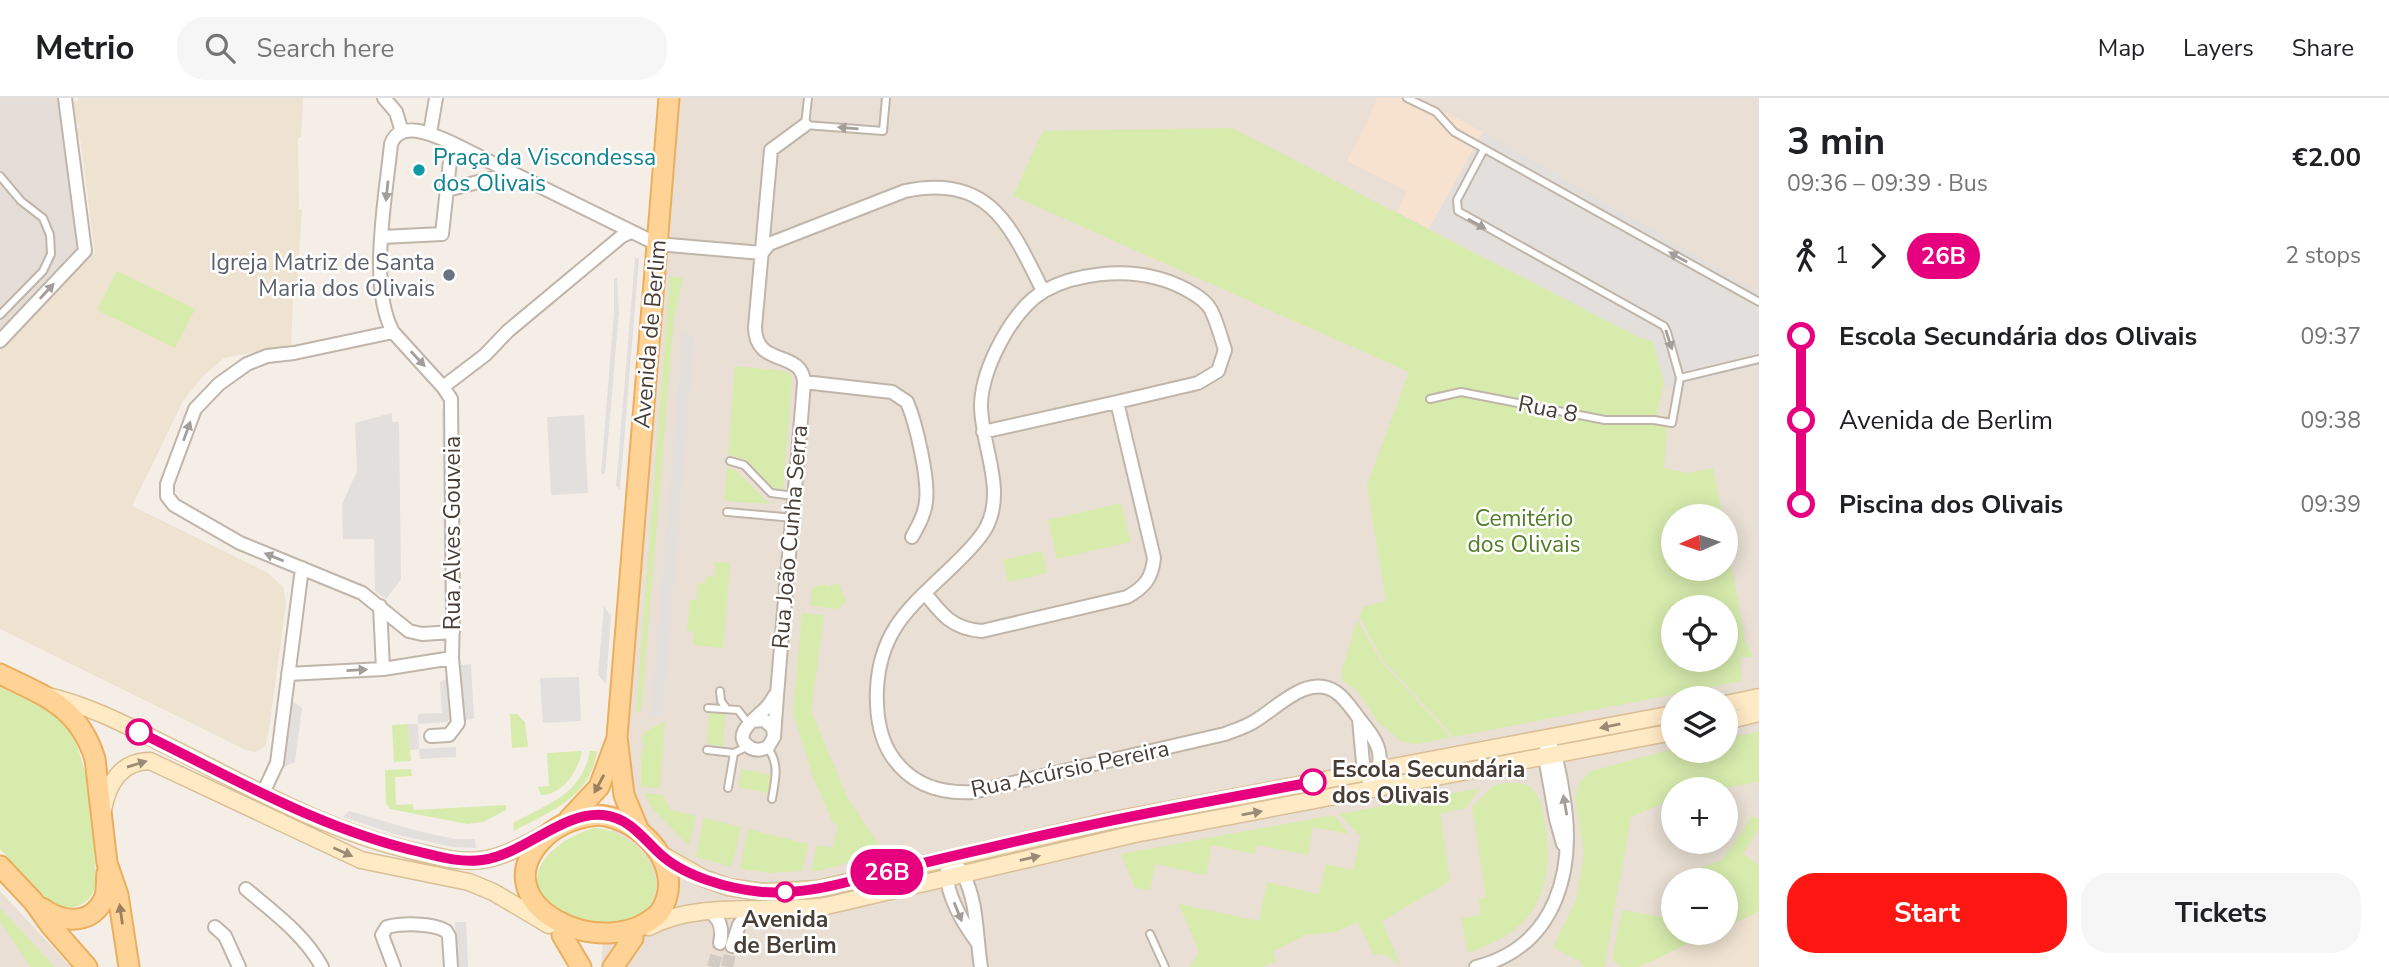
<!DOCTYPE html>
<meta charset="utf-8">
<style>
body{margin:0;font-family:"Nunito Sans",sans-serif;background:#f6f6f6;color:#202124;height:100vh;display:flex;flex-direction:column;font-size:26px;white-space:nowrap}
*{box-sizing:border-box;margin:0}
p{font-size:23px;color:#757577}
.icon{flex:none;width:38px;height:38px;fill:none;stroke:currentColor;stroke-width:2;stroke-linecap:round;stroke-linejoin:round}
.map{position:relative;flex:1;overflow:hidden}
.details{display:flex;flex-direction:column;background:#fff;width:630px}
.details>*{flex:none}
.badge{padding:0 14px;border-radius:23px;font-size:24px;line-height:46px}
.needle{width:46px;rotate:267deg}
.tools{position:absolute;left:1661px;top:406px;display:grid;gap:14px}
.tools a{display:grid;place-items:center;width:77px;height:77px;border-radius:50%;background:#fff;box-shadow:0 4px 18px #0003;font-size:35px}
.map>.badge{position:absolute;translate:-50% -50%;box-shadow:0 0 0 4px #fff}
.legs{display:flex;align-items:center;gap:10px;height:77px;padding:0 28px;font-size:23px}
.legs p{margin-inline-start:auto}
.head{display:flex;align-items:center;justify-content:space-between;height:119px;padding:0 28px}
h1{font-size:38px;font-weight:700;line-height:52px}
.cta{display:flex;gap:14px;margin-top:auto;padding:14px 28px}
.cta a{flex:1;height:80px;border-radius:28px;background:#ff1713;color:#fff;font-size:28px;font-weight:700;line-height:80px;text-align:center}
.cta a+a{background:#f6f6f6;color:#202124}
ul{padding:0 28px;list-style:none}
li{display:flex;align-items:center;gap:24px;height:84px;font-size:26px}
li i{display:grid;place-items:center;width:10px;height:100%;margin:0 9px;background:currentColor}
li i::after{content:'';width:18px;height:18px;margin:-9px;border:5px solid;border-radius:50%;background:#fff}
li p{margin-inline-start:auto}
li:first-child i{background:linear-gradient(#0000 50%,currentColor 0)}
li:last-child i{background:linear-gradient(currentColor 50%,#0000 0)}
header{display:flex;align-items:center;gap:42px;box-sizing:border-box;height:98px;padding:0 35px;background:#fff;border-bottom:2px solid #e0e0e0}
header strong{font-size:33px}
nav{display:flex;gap:38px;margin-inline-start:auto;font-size:24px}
.search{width:490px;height:63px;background:#f6f6f6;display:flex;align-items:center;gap:18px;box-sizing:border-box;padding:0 24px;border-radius:28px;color:#757577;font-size:26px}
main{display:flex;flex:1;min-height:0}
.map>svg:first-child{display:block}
.residential{fill:#e9dfd4;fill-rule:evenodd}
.commercial{fill:#f7e2d0}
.industrial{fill:#e4ddd8}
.education{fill:#eee2d0}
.green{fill:#d7ebad;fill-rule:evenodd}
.parking{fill:#e2dfdc}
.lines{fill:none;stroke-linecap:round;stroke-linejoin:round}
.street-tunnel{stroke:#d2cbc3;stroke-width:12;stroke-dasharray:12 6;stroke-linecap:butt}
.lane-casing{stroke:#c0b5a9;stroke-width:10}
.street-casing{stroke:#c0b5a9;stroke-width:16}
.secondary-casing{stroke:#dabf96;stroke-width:19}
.primary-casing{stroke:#ebae5e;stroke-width:23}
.lane{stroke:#fff;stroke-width:6}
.street{stroke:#fff;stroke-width:12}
.secondary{stroke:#ffeac6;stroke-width:16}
.primary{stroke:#ffd395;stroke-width:19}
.oneway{fill:#a49e9a}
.oneway2{fill:#9a8b76}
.oneway3{fill:#9a8160}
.line-1-casing{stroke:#fff;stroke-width:16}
.line-1{stroke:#e6007e;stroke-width:10}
.culture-dot{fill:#0f9aa8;stroke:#fff;stroke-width:2.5}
.worship-dot{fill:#6b7280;stroke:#fff;stroke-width:2.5}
.stop-1-dot{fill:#fff;stroke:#e6007e;stroke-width:3.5}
.labels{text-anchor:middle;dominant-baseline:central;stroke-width:5;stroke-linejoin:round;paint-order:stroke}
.culture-label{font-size:23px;fill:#0d838f;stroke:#fff;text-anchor:start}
.worship-label{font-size:23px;fill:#5b616d;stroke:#fff;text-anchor:end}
.street-label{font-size:23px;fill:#483e35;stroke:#fff}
.park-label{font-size:23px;fill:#527d25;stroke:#fff}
.stop-label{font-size:23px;font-weight:bold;fill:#483e35;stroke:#fff;text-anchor:start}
</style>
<header>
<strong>Metrio</strong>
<div class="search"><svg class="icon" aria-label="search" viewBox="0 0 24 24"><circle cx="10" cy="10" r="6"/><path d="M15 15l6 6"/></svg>Search here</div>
<nav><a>Map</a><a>Layers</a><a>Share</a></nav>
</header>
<main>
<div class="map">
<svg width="1759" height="869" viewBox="0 0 1759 869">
<rect width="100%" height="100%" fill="#f4eee7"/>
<path class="residential" d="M669,0H1759V869H601ZM1673,418H1726V471H1673ZM1673,509H1726V562H1673ZM1673,600H1726V653H1673ZM1673,691H1726V744H1673ZM1673,782H1726V835H1673Z
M0,793L68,866L72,863L77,869H0Z"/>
<path class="commercial" d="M1377,0H1419L1483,34L1429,131L1397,114L1407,93L1347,63L1369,20Z"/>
<path class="industrial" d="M0,0H57L78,152L0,234Z"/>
<path class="education" d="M78,0H303L301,39L298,40L299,111L302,112L297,184L293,199L291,252L260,253L224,260L203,278L183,303L132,408L268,475L283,489L286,505L268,638L265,649L255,654L246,652L0,531V252L91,157L95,156L81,46L77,31L80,29L76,23L73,4L78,3Z
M1759,814V869H1638L1711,835H1726V828Z"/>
<path class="green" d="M1232,30L1641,240L1653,243L1664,284L1657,317L1668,319L1664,370L1688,375L1713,370L1722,418H1673V471H1726V439L1745,542L1753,559H1740L1742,583L1454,639L1383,562L1359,518L1363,509L1386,503L1367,387L1409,274L1013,98L1043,33ZM1673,509H1726V562H1673Z
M117,173L195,211L175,250L97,212Z
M670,178L683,180L674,220L642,604L640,613L636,615Z
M735,268L786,273L792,279L783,393C759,390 756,359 728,357Z
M727,369L735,372L770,406L724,403Z
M1121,405L1130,444L1057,461L1048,422Z
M1042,453L1047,475L1008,484L1003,462Z
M715,464L730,465L723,550L693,547L694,534L687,533L690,502H696L698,485L705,486L706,478L714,479Z
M839,485L846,504L838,511L811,508L812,490L825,486L826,489Z
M802,515L824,517L811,613L848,701L880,748L879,751L867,759L819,773H811L817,747L833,750L838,727L833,725L813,679L793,615Z
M1357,522L1381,563L1451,639L1417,646L1402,644L1378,624L1358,594L1342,582V572Z
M0,589C20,599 44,608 61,623C92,652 92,735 96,777C96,789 93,800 82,806C52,823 18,771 0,751Z
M709,615H725L723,648L707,646Z
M510,616H517L525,624L528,649L512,650Z
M665,623L660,690L641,689V658L644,648L641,640L645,634Z
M408,626L411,663L394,664L392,627Z
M1759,634V686L1757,684L1721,691H1673V701L1631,719L1604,869H1584L1579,863L1553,849L1576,802L1584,755L1575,702L1579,685L1591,673L1673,651V653H1726V640Z
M582,653C578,673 563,697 541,697L538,689L549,688L547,655Z
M590,653H597C591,699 551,713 514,733L513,725C548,706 582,696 590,653Z
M411,671L412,678L395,679L396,707L413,706L414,712L506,707V712L483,724L467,726L390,711L386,705L385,672Z
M742,671L771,677L768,695L738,689Z
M1506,685C1515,685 1526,684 1532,691C1540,698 1542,711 1544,721C1550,751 1550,782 1534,810C1519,835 1493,845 1468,855L1461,820L1481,817L1479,801L1486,799L1472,709L1493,688Z
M1480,690L1466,710L1440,716L1450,783L1382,823L1400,867L1388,858L1373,856L1358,824L1336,834L1306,837L1273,853L1276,863L1262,869H1190L1199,854L1179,806L1259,823L1267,784L1319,796L1326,766L1353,772L1361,739L1339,716Z
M644,695L663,697L671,712L696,718L689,748L653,711Z
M1334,717L1349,736L1313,729L1308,757L1257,747L1255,756L1211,747L1206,777L1155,766L1150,792L1135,790L1121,756Z
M1752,718L1759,721V730L1743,756L1759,767V814L1726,828V782H1686L1693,772L1722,762Z
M704,720L741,729L732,769L696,759Z
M595,730C631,731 677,777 646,812C636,824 617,829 604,835C589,828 559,818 549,808C515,772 562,738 595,730Z
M748,731L808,746L802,773L771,775L740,771Z
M1673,802V835H1711L1638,869H1621L1612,861L1622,812L1661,819Z
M0,810L54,868L55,869H30L0,823Z"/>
<path class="parking" d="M1483,34L1759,194V267L1670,290L1664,284L1653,243L1641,240L1429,131Z
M635,160H639L620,392L616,388Z
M614,180H617L619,214L605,376H601L614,214Z
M683,234L694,240L663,615L651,619Z
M442,311H446L449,517H445Z
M392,315V324H399L401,481L386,501L375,493L374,441H343L342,406L357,373L355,325Z
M584,317L588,395L551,397L547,319Z
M604,508L611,518L606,586L598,577Z
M471,566L474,621L464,622L461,567Z
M450,579L451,621L446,624L418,626L419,651L456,649V659L420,661L419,651L410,652L408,626H418V616L442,615L440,584Z
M579,579L581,623L543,625L540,580Z
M292,603L302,610L295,664L284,669Z
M349,713L418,733L455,741H475L476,750L453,749L398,737L343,719Z
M455,824H466L468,869H457Z"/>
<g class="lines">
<path class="street-tunnel" d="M713,869L720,845
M727,869L732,848"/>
<g class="lane-casing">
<path id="lane" d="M808,0L805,27L883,33L886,0
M1407,0L1436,14L1454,34L1759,204
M0,78L21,103L43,120L50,137L51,156L43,173L0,217
M1680,280L1759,261
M1430,301L1461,294L1605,322H1654L1672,325L1680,280L1667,234L1664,228L1458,113L1457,102L1484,51
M730,363L744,367L771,395L794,398
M727,414L794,420
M720,593L721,603L727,611
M708,610L738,612L748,625
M768,650C780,667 775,682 772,701
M707,652L734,655L748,648
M728,690L734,655
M1150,836L1165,869"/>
</g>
<g class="street-casing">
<path id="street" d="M384,0L396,14L402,34
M430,35L436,0
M452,45L657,146L762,155L769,146L905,93C990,75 1011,129 1043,193
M447,92L513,75
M382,139L442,136L452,45C436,38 400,20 391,46C386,98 368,188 393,234L443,289L451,301L453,515L452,560L458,625L449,637L431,638
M393,234L294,255L267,258L247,266L219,286L195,311L167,386V398L174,407L240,445L362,495L409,533L422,536L453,534
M0,243L85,153L65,0
M804,284L892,294L907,304C916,325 929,381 926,403C925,416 918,428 912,439
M443,289L485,257L508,233L622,138L631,134
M1117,304L1198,285L1218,273L1225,252C1221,239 1217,224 1211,212C1203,197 1173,184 1157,180C1123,171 1076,175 1044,193C1012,212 983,269 981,305C980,346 1007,391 986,430C978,444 966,455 955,466C914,506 880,529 877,591C876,614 879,638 891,657C910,686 939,696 973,694L1225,636C1235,632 1246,629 1255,623C1277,610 1308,575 1336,594C1347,602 1353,613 1361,623C1383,650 1383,657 1374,692
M925,495C942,517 953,531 982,533L1127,499C1145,489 1152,480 1154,460L1117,304L983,334
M380,508L383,571
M288,576L383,571L452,560
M1359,621L1363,665L1369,683
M752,623L764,622L773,630L774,639L768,649C762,652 757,653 751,650C729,638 756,620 765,611C769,607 772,602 775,597
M774,639C782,520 795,403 804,284C802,251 755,270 755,229L771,52L805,27
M1546,651L1545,659L1556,721L1563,746
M263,695L277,665L302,470
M949,759C954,765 960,770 963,776C978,804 976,839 981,869
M947,773C945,795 964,827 977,844
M246,791C274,815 304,836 322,869
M709,813C721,821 723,832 720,845
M215,829L225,838L239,869
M732,848L739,827L750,813
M394,869L382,837L387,829C403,825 432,825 446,833L449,838L451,869
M1476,869C1558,848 1576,770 1563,696C1560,676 1557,658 1547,640"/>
</g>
<g class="secondary-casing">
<path id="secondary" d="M48,598C91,608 130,629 170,649C249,688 326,733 413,753C435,758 458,765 481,762C505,759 528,745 549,734
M1726,606L1759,599
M1726,623L1759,615
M103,712C108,685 121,663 150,663L361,762L469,784L493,794L549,827
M659,755L703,780L728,789L763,794L818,791L1109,723L1673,616
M649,829C698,802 771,816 826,808L1135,736L1673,634"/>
</g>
<g class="primary-casing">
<path id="primary" d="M0,576C45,598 79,609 95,661L107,765L118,797L129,869
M598,717C642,720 688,771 660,814C606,869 476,806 545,739C560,725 578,719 598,717Z
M569,721L599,689L616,643
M639,733L624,697L617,639L669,0
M0,768L33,803L51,828L87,869
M42,810C64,826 94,827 105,798C107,791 106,782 107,775
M562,837L581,869
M613,869L633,840"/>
</g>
<use href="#lane" class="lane"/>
<use href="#street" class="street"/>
<use href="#secondary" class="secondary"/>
<use href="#primary" class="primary"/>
</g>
<defs><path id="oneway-solid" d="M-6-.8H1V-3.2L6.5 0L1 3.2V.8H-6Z" transform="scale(1.75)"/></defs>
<g class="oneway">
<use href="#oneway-solid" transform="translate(848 30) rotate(-175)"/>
<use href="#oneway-solid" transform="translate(387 93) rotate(96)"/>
<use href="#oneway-solid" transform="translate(1477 126) rotate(29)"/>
<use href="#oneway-solid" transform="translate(1678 159) rotate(-151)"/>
<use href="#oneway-solid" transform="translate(47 193) rotate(-47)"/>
<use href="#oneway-solid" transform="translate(1669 242) rotate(72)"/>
<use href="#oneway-solid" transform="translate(418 261) rotate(47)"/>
<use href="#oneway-solid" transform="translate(187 333) rotate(-70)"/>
<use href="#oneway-solid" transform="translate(274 459) rotate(-158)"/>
<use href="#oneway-solid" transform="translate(357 572) rotate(-3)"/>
<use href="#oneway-solid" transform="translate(1565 707) rotate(-100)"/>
<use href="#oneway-solid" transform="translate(958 814) rotate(68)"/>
</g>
<g class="oneway2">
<use href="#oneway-solid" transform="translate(1610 628) rotate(169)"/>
<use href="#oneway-solid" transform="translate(137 666) rotate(-17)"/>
<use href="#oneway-solid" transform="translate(1252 715) rotate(-10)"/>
<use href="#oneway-solid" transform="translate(343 754) rotate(24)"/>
<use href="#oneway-solid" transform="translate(1030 760) rotate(-13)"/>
</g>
<g class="oneway3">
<use href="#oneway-solid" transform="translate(599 686) rotate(118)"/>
<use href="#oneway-solid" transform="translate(121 816) rotate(-98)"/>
</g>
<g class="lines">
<g class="line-1-casing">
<path id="line-1" d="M139,634C231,679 320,731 420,754C440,759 461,765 482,762C523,757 563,713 603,717C629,720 641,738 658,754C682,778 729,791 762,794C802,797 841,786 879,776C915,767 952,758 988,750C1096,724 1204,704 1313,684"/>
</g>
<use href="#line-1" class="line-1"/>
</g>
<circle class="culture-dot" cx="419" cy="72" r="7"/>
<circle class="worship-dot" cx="449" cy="177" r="7"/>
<g class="stop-1-dot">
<circle cx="139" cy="634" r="12"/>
<circle cx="1313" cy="684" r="12"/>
<circle cx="785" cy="794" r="9"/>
</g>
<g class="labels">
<g class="culture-label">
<text x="433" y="59">Praça da Viscondessa<tspan x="433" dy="26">dos Olivais</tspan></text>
</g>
<g class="worship-label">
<text x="435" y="164">Igreja Matriz de Santa<tspan x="435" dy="26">Maria dos Olivais</tspan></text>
</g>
<g class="street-label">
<text transform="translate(650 236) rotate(-85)">Avenida de Berlim</text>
<text transform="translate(1548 311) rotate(11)">Rua 8</text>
<text transform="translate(452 435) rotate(-90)">Rua Alves Gouveia</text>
<text transform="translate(790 439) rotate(-85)">Rua João Cunha Serra</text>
<text transform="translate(1070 671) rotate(-12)">Rua Acúrsio Pereira</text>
</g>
<g class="park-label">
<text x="1524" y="420">Cemitério<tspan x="1524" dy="26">dos Olivais</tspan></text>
</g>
<g class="stop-label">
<text x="1332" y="671">Escola Secundária<tspan x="1332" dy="26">dos Olivais</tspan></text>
<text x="785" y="821" text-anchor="middle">Avenida<tspan x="785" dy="26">de Berlim</tspan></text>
</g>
</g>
</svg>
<div class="tools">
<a><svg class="needle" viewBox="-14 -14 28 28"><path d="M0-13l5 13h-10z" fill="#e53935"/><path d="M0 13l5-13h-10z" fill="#757577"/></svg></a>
<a><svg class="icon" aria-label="locate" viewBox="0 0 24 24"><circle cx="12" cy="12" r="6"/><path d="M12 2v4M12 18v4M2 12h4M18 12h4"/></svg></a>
<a><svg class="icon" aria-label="layers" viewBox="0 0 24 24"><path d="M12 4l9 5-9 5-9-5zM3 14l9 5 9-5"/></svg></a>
<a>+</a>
<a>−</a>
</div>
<b class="badge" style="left:887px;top:774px;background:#e6007e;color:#fff">26B</b>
</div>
<section class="details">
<div class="head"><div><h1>3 min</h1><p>09:36 – 09:39 · Bus</p></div><b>€2.00</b></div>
<div class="legs"><svg class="icon" aria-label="walk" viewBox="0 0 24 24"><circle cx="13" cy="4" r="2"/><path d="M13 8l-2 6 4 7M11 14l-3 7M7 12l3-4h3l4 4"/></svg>1<svg class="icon" aria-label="forward" viewBox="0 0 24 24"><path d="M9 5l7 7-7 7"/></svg><b class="badge" style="background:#e6007e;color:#fff">26B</b><p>2 stops</p></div>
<ul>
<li><i style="color:#e6007e"></i><b>Escola Secundária dos Olivais</b><p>09:37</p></li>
<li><i style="color:#e6007e"></i><span>Avenida de Berlim</span><p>09:38</p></li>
<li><i style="color:#e6007e"></i><b>Piscina dos Olivais</b><p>09:39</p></li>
</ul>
<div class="cta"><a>Start</a><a>Tickets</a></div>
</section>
</main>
